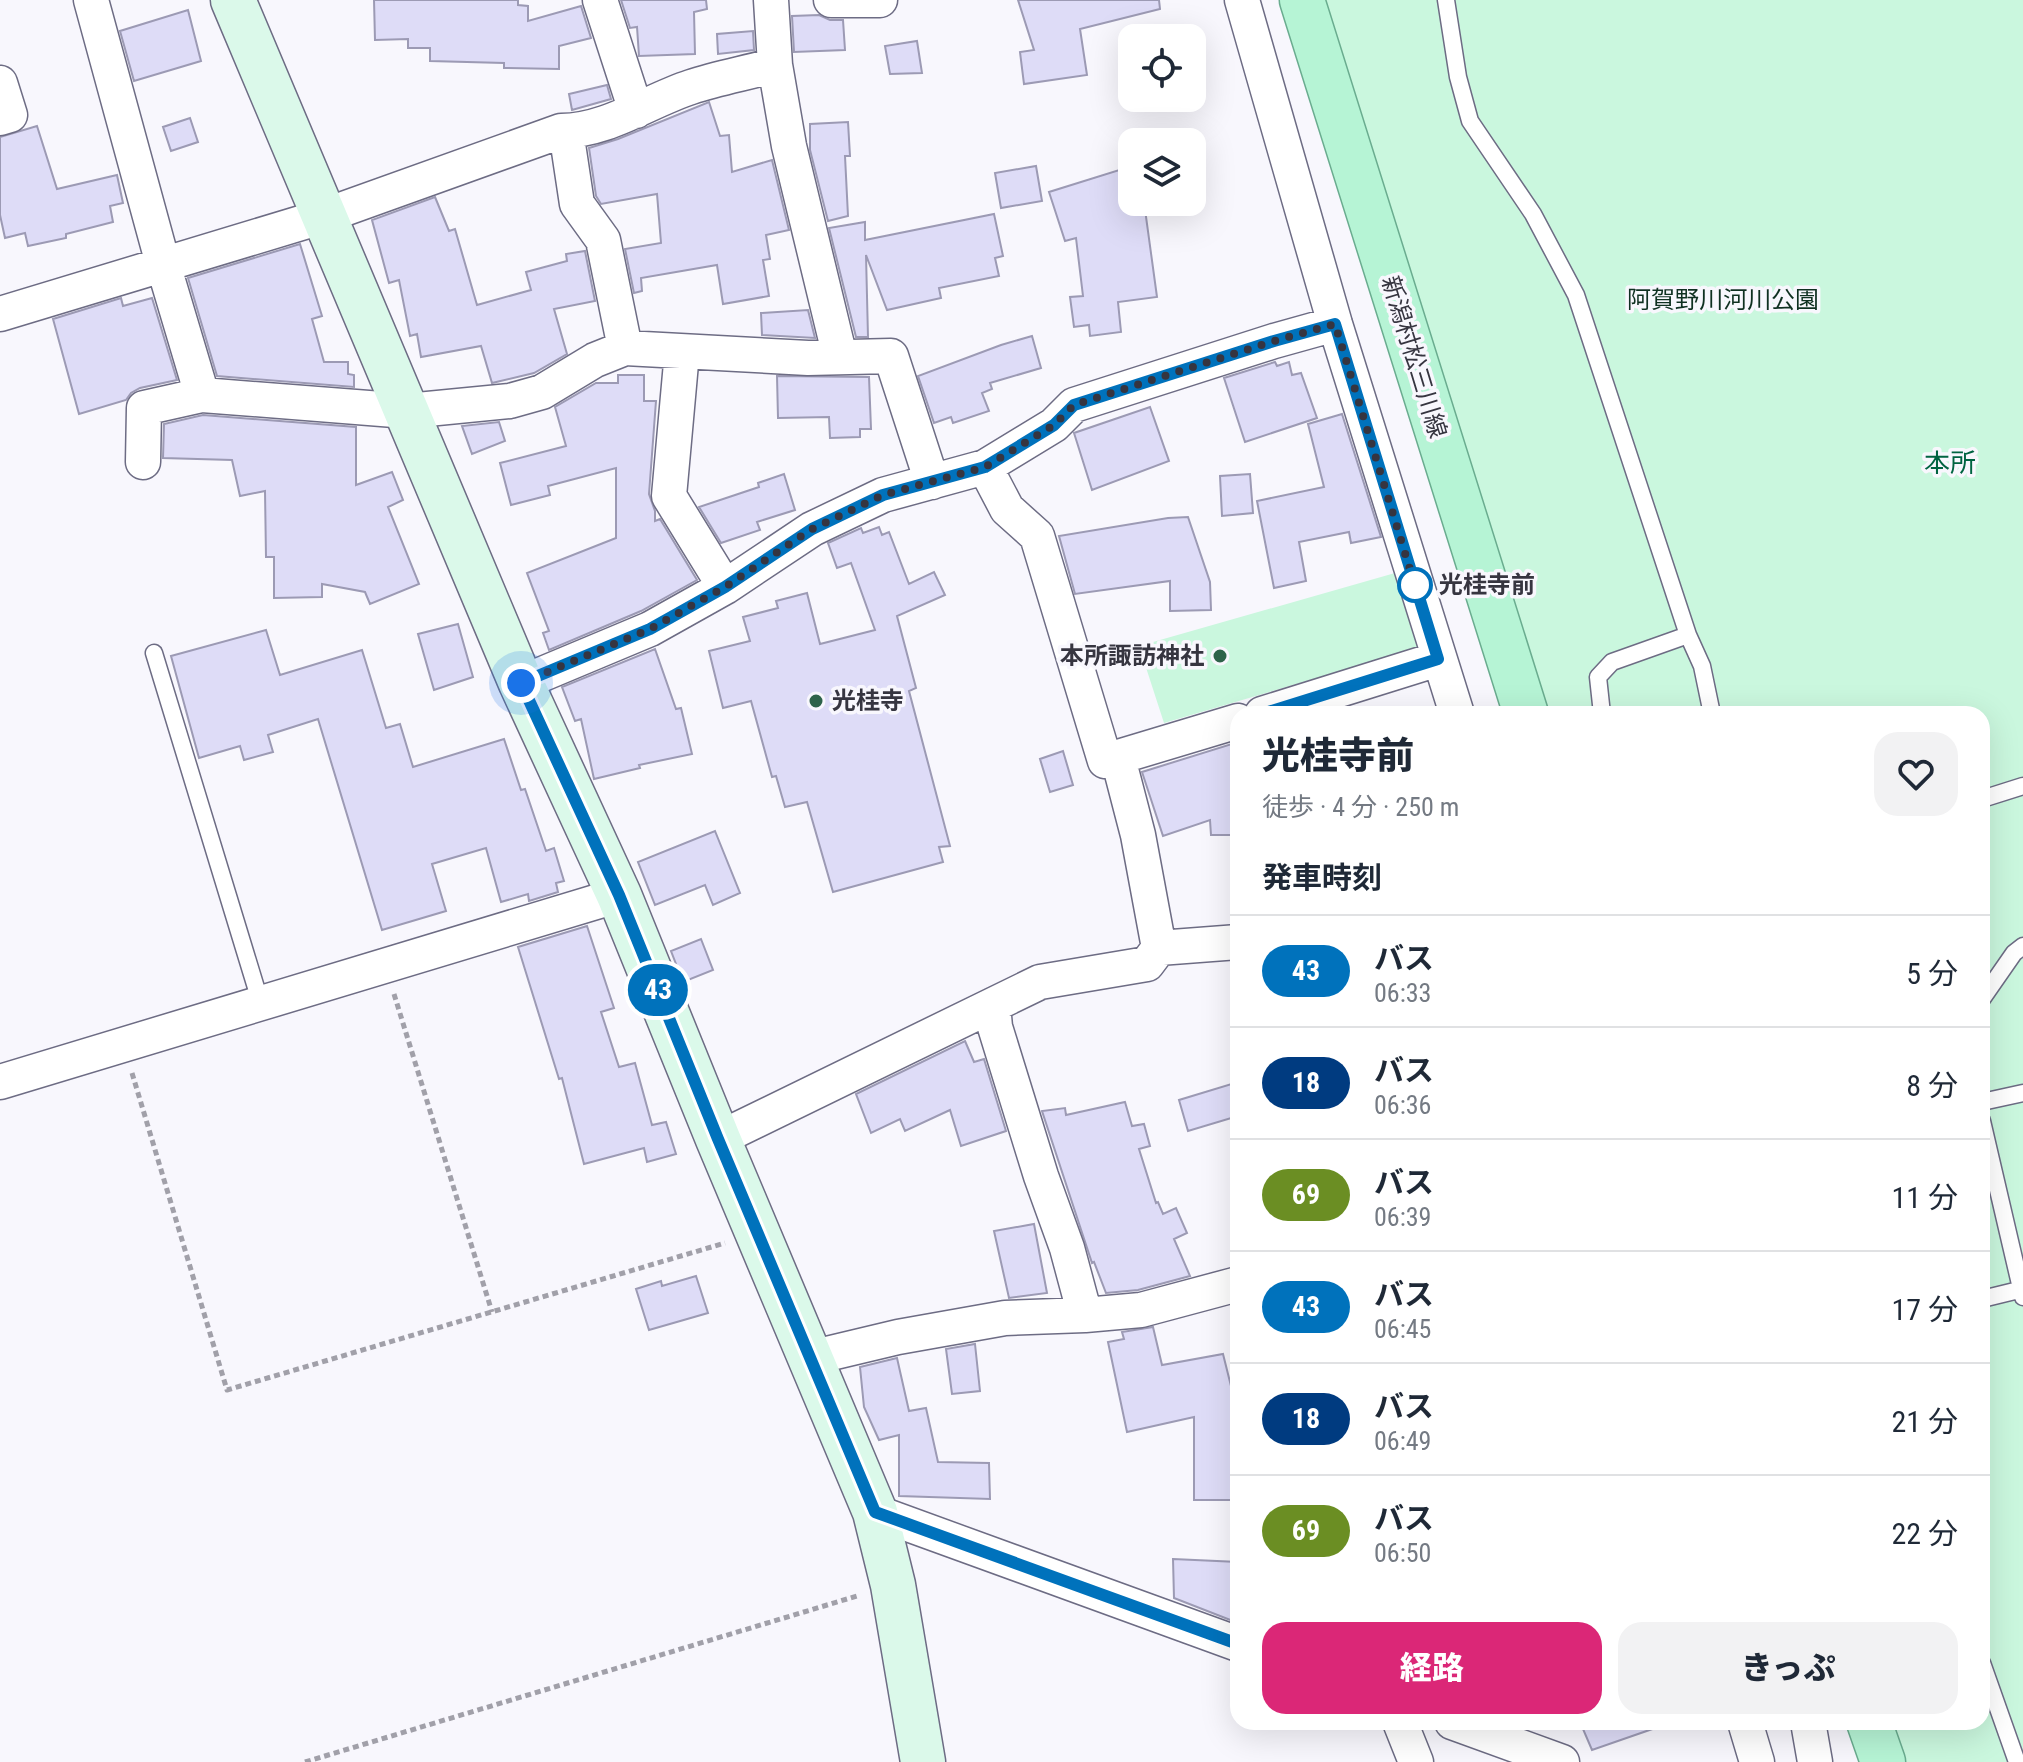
<!DOCTYPE html>
<html lang="ja">
<meta charset="utf-8">
<style>
body{margin:0;font-family:"Roboto Condensed","Noto Sans JP",sans-serif;background:#f2f2f3;color:#1f2937;height:100vh;display:flex;flex-direction:column;font-size:30px;white-space:nowrap}
*{box-sizing:border-box;margin:0}
p{font-size:26px;color:#747a83}
.icon{flex:none;width:44px;height:44px;fill:none;stroke:currentColor;stroke-width:2;stroke-linecap:round;stroke-linejoin:round}
.map{position:relative;flex:1;overflow:hidden}
.details{position:absolute;left:1230px;top:706px;width:760px;height:1024px;display:flex;flex-direction:column;background:#fff;border-radius:24px;box-shadow:0 8px 32px #0002}
.details>*{flex:none}
.badge{padding:0 16px;border-radius:26px;font-size:28px;line-height:52px}
.buttons{position:absolute;left:1118px;top:24px;display:grid;gap:16px}
.buttons a{display:grid;place-items:center;width:88px;height:88px;border-radius:16px;background:#fff;box-shadow:0 8px 32px #0002;font-size:40px}
.you{position:absolute;width:40px;height:40px;margin:-20px;border:6px solid #fff;border-radius:50%;background:#1a73e8;box-shadow:0 0 0 12px #1a73e833}
.map>.badge{position:absolute;translate:-50% -50%;box-shadow:0 0 0 4px #fff}
h2{padding:0 32px;font-size:30px;line-height:72px}
.round{display:grid;place-items:center;flex:none;width:84px;height:84px;border-radius:24px;background:#f2f2f3}
.head{display:flex;align-items:center;justify-content:space-between;height:136px;padding:0 32px}
h1{font-size:38px;font-weight:800;line-height:60px}
.primary-button{display:flex;gap:16px;margin-top:auto;padding:16px 32px}
.primary-button a{flex:1;height:92px;border-radius:24px;background:#db2777;color:#fff;font-size:32px;font-weight:800;line-height:92px;text-align:center}
.primary-button a+a{background:#f2f2f3;color:#1f2937}
ul{padding:0;list-style:none}
li{display:flex;align-items:center;gap:24px;height:112px;padding:0 32px;border-top:2px solid #e0e1e3}
li div{flex:1}
li b{display:block;font-size:30px}
li em{font-style:normal}
li .badge{min-width:88px;font-weight:700;text-align:center}
.map>svg:first-child{display:block}
.green{fill:#caf7de}
.building{fill:#dedcf7;stroke:#9c9ab4;stroke-width:2}
.lines{fill:none;stroke-linecap:round;stroke-linejoin:round}
.lane-casing{stroke:#6d6c84;stroke-width:19}
.street-casing{stroke:#6d6c84;stroke-width:37}
.secondary-casing{stroke:#6d6c84;stroke-width:47}
.primary-casing{stroke:#6aac8f;stroke-width:47}
.path{stroke:#a1a0a9;stroke-width:5;stroke-dasharray:6 4;stroke-linecap:butt}
.lane{stroke:#fff;stroke-width:16}
.street{stroke:#fff;stroke-width:34}
.secondary{stroke:#dbf9ea;stroke-width:44}
.primary{stroke:#b6f4d5;stroke-width:44}
.line-casing{stroke:#fff;stroke-width:18}
.line{stroke:#0072bc;stroke-width:12}
.walk{stroke:#363540;stroke-width:8;stroke-dasharray:0 14.4}
.stop-dot{fill:#fff;stroke:#0072bc;stroke-width:4}
.poi-dot{fill:#2e634a;stroke:#f8f7fd;stroke-width:3}
.labels{text-anchor:middle;dominant-baseline:central;stroke-width:7;stroke-linejoin:round;paint-order:stroke}
.park-label{font-size:24px;fill:#0f3121;stroke:#f8f7fd}
.street-label{font-size:24px;fill:#363540;stroke:#f8f7fd}
.stop-label{font-size:24px;font-weight:bold;fill:#363540;stroke:#f8f7fd;text-anchor:start}
.poi-label{font-size:24px;font-weight:bold;fill:#363540;stroke:#f8f7fd;text-anchor:end}
.neighbourhood-label{font-size:26px;fill:#006441;stroke:#f8f7fd}
</style>
<div class="map">
<svg width="2023" height="1762" viewBox="0 0 2023 1762">
<rect width="100%" height="100%" fill="#f8f7fd"/>
<path class="green" d="M1308,0H2023V1762H1895L1881,1722H1982V714H1538Z
M1402,571L1425,646L1164,723L1139,646Z"/>
<path class="building" d="M374,0H518V5L528,6V21L581,6L591,38L559,46V69L504,68V63L430,61V48H408V39L375,40Z
M621,0H706L707,9L694,12L695,54L639,56L637,27L630,28Z
M1018,0H1159L1160,9L1080,29L1087,75L1024,84L1020,52L1034,50Z
M188,10L201,61L134,81L120,31Z
M819,15L830,20H843L845,50L794,52L792,16Z
M753,31L754,50L718,54L717,34Z
M917,41L922,73L890,74L885,46Z
M607,85L611,99L572,110L569,94Z
M709,102L720,136L729,135L732,172L772,160L789,230L766,235L770,259L763,260L769,296L723,304L717,265L641,278L642,291L634,293L625,249L661,243L657,194L601,204L596,196L589,148L618,139Z
M190,118L198,142L171,151L163,127Z
M848,122L850,156H845L848,216L828,221L810,150V124Z
M37,126L57,189L117,175L123,203L110,206L113,222L66,234V238L28,246L25,233L5,238L0,215V137Z
M1036,166L1042,201L1001,208L995,173Z
M1132,166V202H1144L1157,297L1118,302L1121,332L1090,336L1089,325L1074,327L1070,297L1083,296L1076,238L1065,241L1049,192Z
M435,197L449,231L455,229L477,305L531,290L526,272L567,261L566,254L585,251L595,301L554,309L567,354L534,373L492,383L481,346L421,357L417,334L410,336L399,280L389,283L372,220Z
M994,214L1003,256L995,258L999,276L939,288L941,298L887,310L866,255L868,337H856L829,228L865,222V240Z
M300,244L322,316L312,319L324,362H348V374L354,375V387L217,376L188,278Z
M121,298L123,306L152,298L177,380L140,388L131,393L126,400L79,414L53,319Z
M808,310L815,338L762,335L761,313Z
M1032,336L1041,368L990,383L992,389L982,393L989,411L953,423L951,417L934,423L918,376L1001,345Z
M1275,362L1277,366L1289,362L1292,375L1301,373L1317,418L1245,442L1224,378Z
M618,375H644V401H656L649,494L655,511V521L660,519L697,580L641,611L549,650L543,633L549,631L527,573L616,538V468L548,486L550,495L511,505L500,463L566,446L555,407L596,383H618Z
M777,376L869,377L871,429H860V437L830,438L829,417L778,418Z
M1150,407L1169,461L1092,490L1074,433Z
M1342,414L1381,537L1351,543L1349,532L1299,542L1306,581L1274,588L1257,501L1324,487L1308,424Z
M203,415L356,427V485L392,472L403,500L388,507L419,584L370,604L365,592L322,584V597L274,598V557H266L265,491L240,496L232,460L163,458L164,424Z
M499,422L505,441L472,454L462,426Z
M784,474L795,510L757,522L760,530L721,543L699,507L759,487L758,483Z
M1250,474L1253,513L1222,516L1220,476Z
M1188,517L1210,582L1211,610L1170,611V581L1075,594L1059,536L1168,518Z
M879,527L882,535L889,532L909,584L934,572L945,595L897,616L916,688L909,691L950,846L939,847L943,862L833,892L807,802L785,807L776,776L772,777L751,701L723,708L709,651L750,641L743,617L778,608L776,601L807,593L820,644L875,630L851,563L837,568L828,543L861,528L863,533Z
M458,624L473,677L434,690L418,634Z
M266,630L280,675L362,650L386,728L400,724L413,767L504,739L521,790L525,789L546,851L554,848L564,881L556,883L558,892L529,901L528,894L501,902L486,848L432,864L446,911L382,930L318,719L268,735L273,752L244,760L240,746L199,758L171,656Z
M655,649L676,709L681,708L692,754L639,765L640,768L594,779L581,719L575,721L562,687Z
M1238,742V835H1211L1210,820L1163,836L1142,772Z
M1063,751L1073,785L1050,792L1040,759Z
M715,831L740,893L713,905L705,885L655,905L638,862Z
M587,926L614,1008L601,1012L619,1067L635,1063L652,1125L666,1122L676,1154L647,1162L644,1148L584,1164L562,1078L559,1079L518,947Z
M701,939L713,970L683,982L671,951Z
M965,1041L974,1062L984,1059L1006,1131L961,1146L950,1110L905,1131L900,1119L871,1133L856,1094Z
M1238,1082V1116L1188,1131L1179,1100Z
M1125,1102L1132,1126L1144,1124L1150,1146L1139,1149L1156,1203L1158,1202L1163,1214L1176,1208L1187,1233L1174,1239L1190,1276L1138,1290L1106,1293L1094,1262L1092,1263L1042,1111L1065,1108L1066,1115Z
M1034,1224L1047,1293L1009,1298L994,1231Z
M696,1276L708,1313L649,1330L636,1289L661,1281L662,1286Z
M1153,1327L1162,1365L1223,1354L1238,1414V1500H1194V1417L1127,1432L1108,1342L1124,1339L1122,1332Z
M975,1344L980,1391L952,1394L946,1349Z
M897,1358L909,1411L926,1408L938,1462L989,1463L990,1499L899,1496V1435L879,1440L864,1407L860,1367Z
M1173,1559L1238,1562V1623L1174,1598Z
M1580,1722H1660L1661,1726L1592,1750Z"/>
<g class="lines">
<g class="lane-casing">
<path id="lane" d="M1446,0L1458,77L1470,121L1533,214L1576,295L1688,635L1702,666L1712,714
M154,653L261,1004
M1602,714L1598,677L1612,662L1688,635
M1982,799L2023,786
M1982,999L2014,953L2023,946
M1982,1102L2023,1093
M1982,1121L2023,1297
M1982,1299L2023,1289
M1982,1663L2017,1762"/>
</g>
<g class="street-casing">
<path id="street" d="M91,0L163,264L202,395
M600,0L636,111
M771,0L775,65L789,146L840,357
M831,0H880
M1242,0L1335,324L1457,714
M0,83L10,115L0,118
M566,131L577,204L603,240L625,348
M0,314L324,216L561,131C607,131 648,101 691,87C718,78 747,73 775,65
M682,352L669,496L725,587
M143,462L144,408L202,395L407,411L510,401L542,392L595,360L625,348L808,358L891,356L932,482
M985,467L1007,509L1037,536L1105,761L1238,721
M521,683L650,629L725,587L812,529L883,495L985,467L1054,425L1074,405L1274,341L1335,324
M1262,714L1438,659
M1118,758L1138,835L1159,948
M993,1005L995,1027L1041,1176L1067,1248L1085,1315
M0,1082L619,895
M718,1139L1040,982L1147,964L1159,948L1238,942
M810,1358L898,1337L1005,1318L1085,1315L1141,1310L1238,1284
M875,1512L1238,1644
M1400,1722L1416,1762
M1452,1722L1562,1762
M1745,1722L1757,1762
M1808,1722L1815,1762"/>
</g>
<g class="secondary-casing">
<path id="secondary" d="M233,0L521,683L619,895L718,1139L875,1512L893,1585L923,1762"/>
</g>
<g class="primary-casing">
<path id="primary" d="M1302,0L1526,714
M1869,1722L1883,1762"/>
</g>
<path class="path" d="M394,994L492,1312
M132,1073L227,1390L725,1243
M305,1762L857,1596"/>
<use href="#lane" class="lane"/>
<use href="#street" class="street"/>
<use href="#secondary" class="secondary"/>
<use href="#primary" class="primary"/>
</g>
<g class="lines">
<g class="line-casing">
<path id="line" d="M1238,1644L875,1512L718,1139L619,895L521,683L650,629L725,587L812,529L883,495L985,467L1054,425L1074,405L1274,341L1335,324L1438,659L1262,714"/>
</g>
<use href="#line" class="line"/>
<path class="walk" d="M521,683L650,629L725,587L812,529L883,495L985,467L1054,425L1074,405L1274,341L1335,324L1419,599L1415,585"/>
</g>
<circle class="stop-dot" cx="1415" cy="585" r="16"/>
<g class="poi-dot">
<circle cx="1220" cy="656" r="8"/>
<circle cx="816" cy="701" r="8"/>
</g>
<g class="labels">
<g class="park-label">
<text x="1723" y="300">阿賀野川河川公園</text>
</g>
<g class="street-label">
<text transform="translate(1414 357) rotate(73)">新潟村松三川線</text>
</g>
<g class="stop-label">
<text x="1439" y="585">光桂寺前</text>
</g>
<g class="poi-label">
<text x="1204" y="656">本所諏訪神社</text>
<text x="832" y="701" text-anchor="start">光桂寺</text>
</g>
<g class="neighbourhood-label">
<text x="1950" y="463">本所</text>
</g>
</g>
</svg>
<div class="buttons">
<a><svg class="icon" aria-label="locate" viewBox="0 0 24 24"><circle cx="12" cy="12" r="6"/><path d="M12 2v4M12 18v4M2 12h4M18 12h4"/></svg></a>
<a><svg class="icon" aria-label="layers" viewBox="0 0 24 24"><path d="M12 4l9 5-9 5-9-5zM3 14l9 5 9-5"/></svg></a>
</div>
<div class="you" style="left:521px;top:683px"></div>
<b class="badge" style="left:658px;top:990px;background:#0072bc;color:#fff">43</b>
<section class="details">
<div class="head"><div><h1>光桂寺前</h1><p>徒歩 · 4 分 · 250 m</p></div><a class="round"><svg class="icon" aria-label="heart" viewBox="0 0 24 24"><path d="M12 20l-8-8c-3-5 5-10 8-4 3-6 11-1 8 4z"/></svg></a></div>
<h2>発車時刻</h2>
<ul>
<li><span class="badge" style="background:#0072bc;color:#fff">43</span><div><b>バス</b><p>06:33</p></div><em>5 分</em></li>
<li><span class="badge" style="background:#003b80;color:#fff">18</span><div><b>バス</b><p>06:36</p></div><em>8 分</em></li>
<li><span class="badge" style="background:#6b8e23;color:#fff">69</span><div><b>バス</b><p>06:39</p></div><em>11 分</em></li>
<li><span class="badge" style="background:#0072bc;color:#fff">43</span><div><b>バス</b><p>06:45</p></div><em>17 分</em></li>
<li><span class="badge" style="background:#003b80;color:#fff">18</span><div><b>バス</b><p>06:49</p></div><em>21 分</em></li>
<li><span class="badge" style="background:#6b8e23;color:#fff">69</span><div><b>バス</b><p>06:50</p></div><em>22 分</em></li>
</ul>
<div class="primary-button"><a>経路</a><a>きっぷ</a></div>
</section>
</div>
